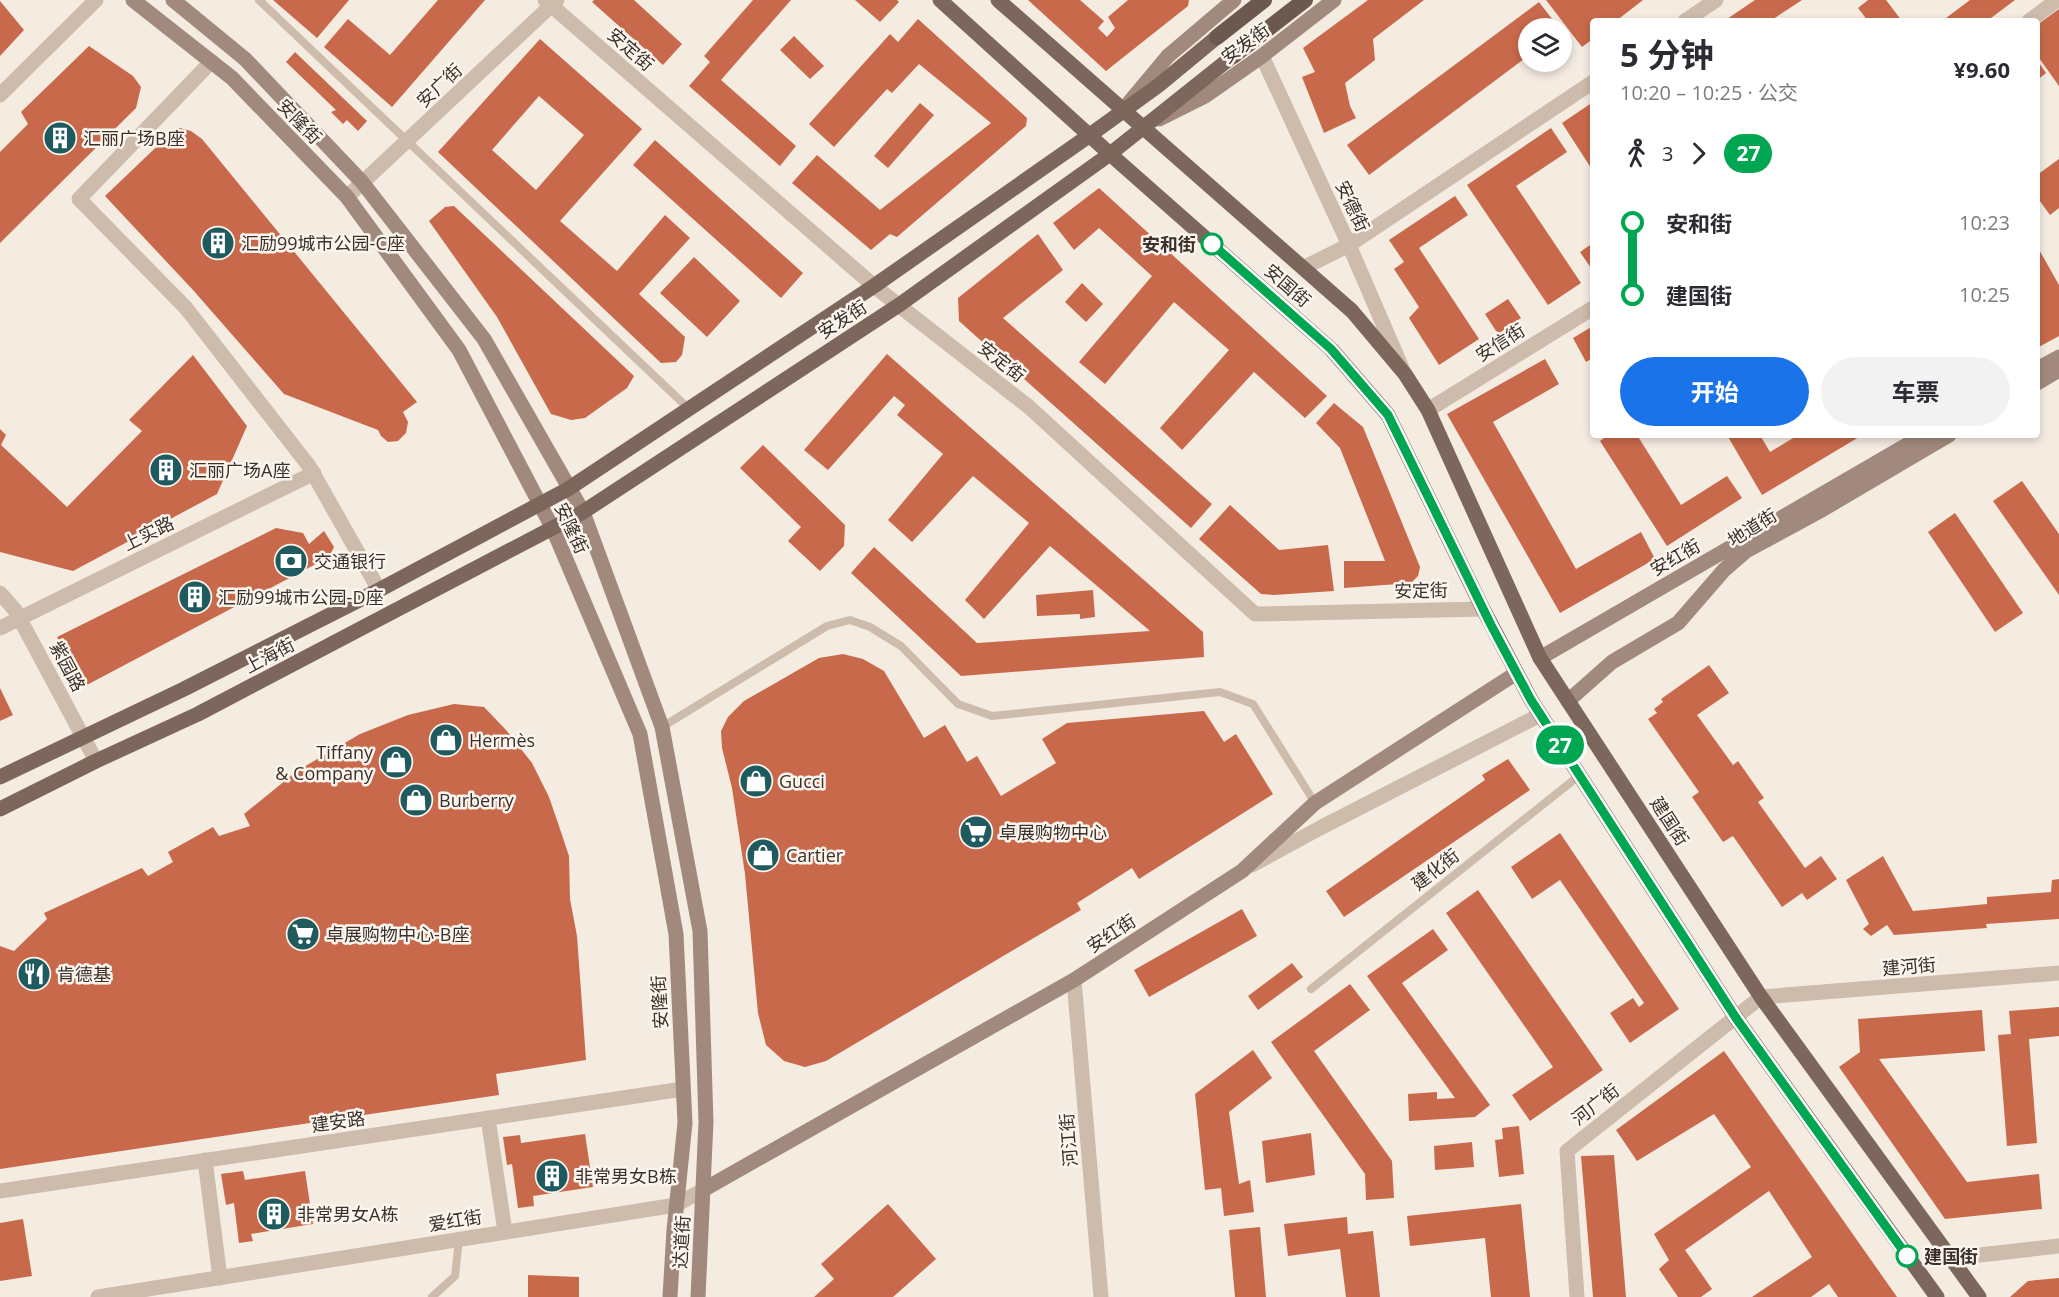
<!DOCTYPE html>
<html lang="zh">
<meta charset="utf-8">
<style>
body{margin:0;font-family:"Open Sans","Noto Sans SC",sans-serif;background:#f2f2f3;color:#2b2b33;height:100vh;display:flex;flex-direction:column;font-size:22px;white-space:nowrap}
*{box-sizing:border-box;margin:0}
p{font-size:20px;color:#7c7c81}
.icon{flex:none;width:33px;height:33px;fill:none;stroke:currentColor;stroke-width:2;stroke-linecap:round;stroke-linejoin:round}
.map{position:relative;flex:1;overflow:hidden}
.sheet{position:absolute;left:1590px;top:18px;width:450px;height:420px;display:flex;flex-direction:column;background:#fff;border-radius:6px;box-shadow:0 3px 9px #0003}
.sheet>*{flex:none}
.badge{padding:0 12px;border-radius:20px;font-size:21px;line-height:39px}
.fabs{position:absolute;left:1518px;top:18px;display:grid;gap:12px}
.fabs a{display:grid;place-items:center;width:54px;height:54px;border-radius:50%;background:#fff;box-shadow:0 3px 9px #0003;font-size:30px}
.map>.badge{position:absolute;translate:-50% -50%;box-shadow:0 0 0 3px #fff}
.legs{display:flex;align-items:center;gap:9px;height:66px;padding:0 30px;font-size:20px}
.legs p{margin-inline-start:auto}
.summary{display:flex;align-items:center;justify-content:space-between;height:102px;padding:0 30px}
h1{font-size:33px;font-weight:700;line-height:45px}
.primary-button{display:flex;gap:12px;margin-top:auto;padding:12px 30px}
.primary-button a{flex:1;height:69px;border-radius:36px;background:#1a73e8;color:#fff;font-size:24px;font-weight:700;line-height:69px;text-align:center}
.primary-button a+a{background:#f2f2f3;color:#2b2b33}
ul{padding:0 30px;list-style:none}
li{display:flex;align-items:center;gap:21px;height:72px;font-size:22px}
li i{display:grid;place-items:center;width:9px;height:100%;margin:0 8px;background:currentColor}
li i::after{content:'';width:15px;height:15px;margin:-8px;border:4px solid;border-radius:50%;background:#fff}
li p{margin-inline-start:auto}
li:first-child i{background:linear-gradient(#0000 50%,currentColor 0)}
li:last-child i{background:linear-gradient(currentColor 50%,#0000 0)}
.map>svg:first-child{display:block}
.building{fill:#c8694b;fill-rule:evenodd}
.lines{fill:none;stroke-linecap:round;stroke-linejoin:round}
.service{stroke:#cdbbac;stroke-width:8}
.minor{stroke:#cdbbac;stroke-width:15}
.tertiary{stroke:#cdbbac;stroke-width:15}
.secondary{stroke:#a18a7d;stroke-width:15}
.primary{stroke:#7d675c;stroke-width:15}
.trunk{stroke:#6c584f;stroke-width:16}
.line-1-casing{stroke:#fff;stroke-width:14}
.line-1{stroke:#00a651;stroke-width:9}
.stop-1-dot{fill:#fff;stroke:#00a651;stroke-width:3}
.labels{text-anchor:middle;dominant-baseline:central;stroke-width:5;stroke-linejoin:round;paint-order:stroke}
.street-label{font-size:18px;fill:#3b302b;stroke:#fbf5ee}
.poi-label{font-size:18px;fill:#3b302b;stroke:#fbf5ee;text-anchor:start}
.stop-label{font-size:18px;font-weight:bold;fill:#3b302b;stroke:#fbf5ee;text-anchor:end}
</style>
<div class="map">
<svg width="2059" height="1297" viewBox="0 0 2059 1297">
<rect width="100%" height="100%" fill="#f4ebe1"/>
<path class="building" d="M273,0H349L317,38Z
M438,0H485L392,107L324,47L348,19L390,55Z
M594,0H634L682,44L663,65L592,2Z
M753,0H791L721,80L796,146L780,166L689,86L710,62L704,56Z
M855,0H897L899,2L880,22Z
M1028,0H1080L1104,21L1098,28L1107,37L1115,28L1108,17L1128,0H1189L1188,6L1106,71Z
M1368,0H1424L1373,39L1375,60L1345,83L1350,106L1356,118L1324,133L1302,77L1315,72L1303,48Z
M1546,0H1643L1616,21H1593V39L1582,47Z
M1755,0H1802L1770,21H1728L1727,19Z
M1868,0H1886L1902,21H1868L1858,8Z
M1970,0H2015L1987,21H1942Z
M0,1L24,30L0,56Z
M1539,2L1559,28H1528V56L1369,175L1347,145Z
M2059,9V86L2037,55V25Z
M918,19L1027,118L1026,126L897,237L890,234L871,250L792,183L817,155L880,210L991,123L919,64L892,93L887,89L834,147L809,124L890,34L898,42Z
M794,36L824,66L810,79L780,50Z
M540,39L642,129L560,221L617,271L665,215L690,238L639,294L685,337L682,355L676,362L661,363L438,152ZM539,96L584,135L536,190L492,150Z
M89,46L133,76L141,87L136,108L0,243V152L28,124L21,112Z
M295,52L367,121L358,131L347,120L343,124L331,112L336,110L286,62Z
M2037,60L2046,73L2037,80Z
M1593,102V171L1562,123Z
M920,103L934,115L888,168L874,156Z
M180,128L191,131L202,139L417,402L403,412L408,422L406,433L398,441L388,442L381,436L378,430L284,394L193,290L105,196L171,133Z
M1551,128L1567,152L1516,186L1581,283L1548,305L1467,185Z
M655,140L803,273L781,298L633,165Z
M2059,159V208L2050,215L2037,197V175Z
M1099,188L1327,396L1305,418L1254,372L1182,450L1160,428L1229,350L1174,302L1105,384L1079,362L1152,276L1099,228L1074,250L1053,223Z
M1455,196L1468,215L1419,248L1479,339L1439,365L1409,318L1419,307L1394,269L1404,262L1389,240Z
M454,206L634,376L627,388L585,418L571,420L551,414L497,317L429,221L445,207Z
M1038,234L1063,270L1003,318L1212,504L1191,528L959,321L958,298Z
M1593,243V271L1580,252Z
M2037,246L2059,285V336L2037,348Z
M694,257L740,301L707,337L660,293Z
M1082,283L1103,304L1086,322L1065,302Z
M1508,299L1521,318L1498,334L1485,314Z
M1593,326V358L1586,362L1573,338Z
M887,354L1203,632L1204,657L961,676L851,573L874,547L977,643L1150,631L1050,546L984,619L965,600L1029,523L973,476L912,542L888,520L943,454L897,415L905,405L894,396L828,470L804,450Z
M193,355L247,426L217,494L73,571L0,552V429L6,435L1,445L67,507L142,431L129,420Z
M1545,359L1559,384L1493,422L1576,569L1641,532L1655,559L1560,613L1447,414Z
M1334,403L1363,427L1420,567L1418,576L1411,583L1344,588V561H1385L1340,448L1316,423Z
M1608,435H1637L1681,505L1727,476L1742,498L1667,546L1600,441Z
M1727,435H1760L1770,452L1798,435H1858L1859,437L1762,495Z
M763,445L845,525L844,546L820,571L788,541L801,527L740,468Z
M2022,481L2059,534V595L1993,501Z
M1230,505L1279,550L1328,545L1334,591L1274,595L1261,594L1199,539Z
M1955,513L2023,613L1995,632L1928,532Z
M276,528L303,533L309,544L324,531L334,547L329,557L83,687L57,637Z
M1093,590L1095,617L1080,619V614L1037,616L1036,595Z
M843,654L863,659L884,671L924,738L945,725L967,762L977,756L1001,796L1056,763L1042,739L1067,723L1204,711L1224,742L1236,734L1273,794L1139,879L1132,868L1077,903L1081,910L826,1061L805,1067L784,1061L766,1045L758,1013L745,874L732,788L722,748L721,731L728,717L744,701L819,658Z
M1709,665L1729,693L1697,715L1733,765L1738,761L1764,798L1758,802L1805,868L1821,856L1837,879L1807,900L1802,893L1782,907L1733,836L1723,842L1692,797L1699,792L1648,719L1657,713L1654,709L1663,702L1661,699Z
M0,688L13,715L0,721Z
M454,704L484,707L506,730L532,763L549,797L561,832L569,856L570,899L577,936L586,1060L496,1074L499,1095L0,1169V946L14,951L47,919L44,913L142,868L148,876L173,862L168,852L213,827L219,836L250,826L244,814L297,771L360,734L408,715Z
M1508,759L1530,790L1344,917L1326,891L1485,780L1482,775Z
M1560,833L1679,1009L1630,1043L1610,1013L1633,998L1639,1007L1644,1003L1560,880L1532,899L1511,867Z
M1883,856L1913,911L1987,904V897L2051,892L2052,880L2059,879V919L1986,924L1987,928L1894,935L1887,925L1871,936L1863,929L1869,924L1846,880Z
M1478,890L1603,1070L1530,1121L1512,1095L1553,1067L1446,913Z
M1242,909L1257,936L1149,997L1134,970Z
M1433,929L1448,950L1402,983L1490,1105L1475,1117L1409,1121L1408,1094L1437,1092V1099L1455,1098L1367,976Z
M1292,963L1303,977L1258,1010L1248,996Z
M1350,984L1370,1010L1314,1051L1392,1161L1394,1198L1366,1200L1365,1174L1271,1042Z
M2059,1007V1036L2029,1039L2037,1143L2007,1146L1998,1035L2011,1034L2009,1011Z
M1982,1010L1985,1051L1879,1059L1967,1182L2039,1174L2042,1209L1945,1219L1839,1067L1860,1052L1858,1019Z
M1253,1050L1272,1078L1229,1112L1239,1184L1250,1180L1254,1212L1224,1216L1221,1188L1205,1190L1195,1094Z
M1724,1051L1897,1297H1838L1829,1284L1811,1297H1752L1812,1257L1769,1191L1685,1250L1712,1289L1701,1297H1678L1659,1269L1669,1260L1654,1234L1751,1167L1714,1114L1637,1161L1616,1130Z
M1519,1126L1524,1174L1499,1177L1495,1140L1503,1139L1502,1128Z
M1311,1133L1315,1175L1266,1183L1262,1141Z
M585,1134L593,1187L533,1196L534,1206L518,1208L512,1164L507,1165L503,1137L520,1135L521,1143Z
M1472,1142L1474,1167L1435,1170L1434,1146Z
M1614,1155L1626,1297H1593L1581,1156Z
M243,1171L245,1180L305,1171L313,1224L251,1234L253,1241L239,1243L234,1203L226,1205L221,1174Z
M888,1204L936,1259L893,1297H814L834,1279L821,1264Z
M1521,1204L1530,1297H1491L1485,1238L1410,1246L1407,1216Z
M1347,1217L1348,1234L1373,1231L1380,1297H1346L1340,1249L1288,1256L1284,1224Z
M23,1219L32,1276L0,1281V1223Z
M1260,1227L1266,1297H1235L1229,1230Z
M528,1275L579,1277V1297H528Z
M2059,1278V1297H2010L2028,1281Z"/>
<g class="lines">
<path class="service" d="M259,0L688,408
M662,727L827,626L850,620L870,627L901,646L958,704L992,716L1220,692L1253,704L1315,803
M1311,989L1580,775
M432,1297L455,1276L459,1239"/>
<path class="minor" d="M545,0L874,286L1029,407L1255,614L1483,609
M2029,21L2057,0
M211,62L79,199L186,308L309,466L379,590
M1428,410L1593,308
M1252,865L1320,828L1540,715
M1074,980L1101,1297
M488,1118L505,1232
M205,1160L220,1278
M676,1205L703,1190"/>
<path class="tertiary" d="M1685,21L1716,0
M1262,56L1349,245L1402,368
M0,95L96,0
M347,197L557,0
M1303,268L1349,245L1593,82
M0,593L15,610L96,761
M0,628L314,473
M0,1191L683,1089
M1953,1258L2059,1246
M98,1297L676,1205
M1577,1297L1567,1151L1761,997L2059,973"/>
<path class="secondary" d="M133,0L232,78L347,197L459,350L553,529L640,734L676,934L685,1123L674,1230L670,1297
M173,0L245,59L362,182L484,339L583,512L662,727L700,931L706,1122L698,1297
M1127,105L1168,56L1234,0
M1159,119L1205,96L1262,56L1334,0
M2037,369L2059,357
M2037,383L2059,370
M1540,658L1924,435
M1568,701L1612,662L1678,623L1724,570L1746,551L1820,511L1949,435
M703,1190L1074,980L1242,871L1315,803L1515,674"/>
<path class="primary" d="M940,0L1110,154L1331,349L1388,415L1483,609L1531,700L1736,1018L1937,1297
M998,0L1352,311L1405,374L1428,410L1540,658L1761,997L1979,1297
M0,777L184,689L379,590L568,489L874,286L1090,135L1159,85L1217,37
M0,809L96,761L198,714L583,512L899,305L1110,154L1233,56"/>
<path class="trunk" d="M1217,37L1264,0
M1233,56L1305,0"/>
</g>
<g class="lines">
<g class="line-1-casing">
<path id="line-1" d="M1212,244L1331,349L1388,415L1491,625L1531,700L1736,1018L1907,1256"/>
</g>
<use href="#line-1" class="line-1"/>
</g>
<defs>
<g id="building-disc" transform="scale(1.725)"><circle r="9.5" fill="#1f5a5e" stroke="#fbf5ee"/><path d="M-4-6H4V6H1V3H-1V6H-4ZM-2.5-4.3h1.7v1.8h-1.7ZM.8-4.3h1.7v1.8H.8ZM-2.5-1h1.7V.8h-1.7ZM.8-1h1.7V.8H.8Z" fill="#fff"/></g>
<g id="bank-disc" transform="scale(1.725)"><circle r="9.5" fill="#1f5a5e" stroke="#fbf5ee"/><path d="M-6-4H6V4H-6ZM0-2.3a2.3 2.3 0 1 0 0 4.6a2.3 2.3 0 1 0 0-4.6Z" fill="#fff"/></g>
<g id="shop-disc" transform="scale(1.725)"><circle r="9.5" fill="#1f5a5e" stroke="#fbf5ee"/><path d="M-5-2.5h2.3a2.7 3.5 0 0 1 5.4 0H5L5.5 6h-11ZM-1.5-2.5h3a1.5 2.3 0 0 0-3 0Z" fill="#fff"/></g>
<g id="supermarket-disc" transform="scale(1.725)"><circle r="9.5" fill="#1f5a5e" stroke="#fbf5ee"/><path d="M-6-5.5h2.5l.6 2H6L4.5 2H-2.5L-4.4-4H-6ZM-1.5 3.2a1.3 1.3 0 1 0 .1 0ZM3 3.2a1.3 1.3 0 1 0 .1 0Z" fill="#fff"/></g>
<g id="restaurant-disc" transform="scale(1.725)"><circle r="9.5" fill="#1f5a5e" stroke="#fbf5ee"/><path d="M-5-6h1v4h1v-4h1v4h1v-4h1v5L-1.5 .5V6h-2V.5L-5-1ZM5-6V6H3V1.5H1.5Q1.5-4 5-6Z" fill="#fff"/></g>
</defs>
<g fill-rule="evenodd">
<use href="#building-disc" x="60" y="138"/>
<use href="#building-disc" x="218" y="243"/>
<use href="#building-disc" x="166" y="470"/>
<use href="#bank-disc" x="291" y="561"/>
<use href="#building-disc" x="195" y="597"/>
<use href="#shop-disc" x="446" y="740"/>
<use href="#shop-disc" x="396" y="762"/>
<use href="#shop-disc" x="756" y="781"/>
<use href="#shop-disc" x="416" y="800"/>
<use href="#supermarket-disc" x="976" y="832"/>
<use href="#shop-disc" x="763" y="855"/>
<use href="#supermarket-disc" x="303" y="934"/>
<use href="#restaurant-disc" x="34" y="974"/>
<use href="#building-disc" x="552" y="1176"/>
<use href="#building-disc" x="274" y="1214"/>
</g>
<g class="stop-1-dot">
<circle cx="1212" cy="244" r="10"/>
<circle cx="1907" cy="1256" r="10"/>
</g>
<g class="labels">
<g class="street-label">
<text transform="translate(1245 43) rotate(-36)">安发街</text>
<text transform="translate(631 49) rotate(41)">安定街</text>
<text transform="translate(439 85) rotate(-43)">安广街</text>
<text transform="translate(300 121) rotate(46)">安隆街</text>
<text transform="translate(1353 206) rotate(65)">安德街</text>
<text transform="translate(1288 285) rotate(41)">安国街</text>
<text transform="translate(842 319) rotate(-33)">安发街</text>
<text transform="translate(1500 342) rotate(-32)">安信街</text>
<text transform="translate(1002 361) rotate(38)">安定街</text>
<text transform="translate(1752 527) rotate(-32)">地道街</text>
<text transform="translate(572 528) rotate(65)">安隆街</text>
<text transform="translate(148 533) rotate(-26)">上实路</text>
<text transform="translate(1675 557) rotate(-30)">安红街</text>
<text transform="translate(1421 590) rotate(-1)">安定街</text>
<text transform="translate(269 655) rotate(-28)">上海街</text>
<text transform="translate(68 666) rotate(62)">紫园路</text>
<text transform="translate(1670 821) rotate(57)">建国街</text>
<text transform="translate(1435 869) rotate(-38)">建化街</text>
<text transform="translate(1111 933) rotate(-33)">安红街</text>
<text transform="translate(1909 966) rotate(-5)">建河街</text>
<text transform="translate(659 1002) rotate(-93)">安隆街</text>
<text transform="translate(1595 1104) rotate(-38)">河广街</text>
<text transform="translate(338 1121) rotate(-8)">建安路</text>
<text transform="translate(1068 1140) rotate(-95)">河江街</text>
<text transform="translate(455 1220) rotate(-9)">爱红街</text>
<text transform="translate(681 1242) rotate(-87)">达道街</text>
</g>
<g class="poi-label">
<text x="83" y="138">汇丽广场B座</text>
<text x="241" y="243">汇励99城市公园-C座</text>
<text x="189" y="470">汇丽广场A座</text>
<text x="314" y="561">交通银行</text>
<text x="218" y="597">汇励99城市公园-D座</text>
<text x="469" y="740">Hermès</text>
<text x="373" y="752" text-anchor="end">Tiffany<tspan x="373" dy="21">&amp; Company</tspan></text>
<text x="779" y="781">Gucci</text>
<text x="439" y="800">Burberry</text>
<text x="999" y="832">卓展购物中心</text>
<text x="786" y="855">Cartier</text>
<text x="326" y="934">卓展购物中心-B座</text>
<text x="57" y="974">肯德基</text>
<text x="575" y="1176">非常男女B栋</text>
<text x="297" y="1214">非常男女A栋</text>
</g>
<g class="stop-label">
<text x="1196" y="244">安和街</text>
<text x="1924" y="1256" text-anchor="start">建国街</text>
</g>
</g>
</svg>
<div class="fabs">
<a><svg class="icon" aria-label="layers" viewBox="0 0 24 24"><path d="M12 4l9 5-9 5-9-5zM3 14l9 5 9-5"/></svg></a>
</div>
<b class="badge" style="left:1560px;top:745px;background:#00a651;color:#fff">27</b>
<section class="sheet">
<div class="summary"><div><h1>5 分钟</h1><p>10:20 – 10:25 · 公交</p></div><b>¥9.60</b></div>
<div class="legs"><svg class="icon" aria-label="walk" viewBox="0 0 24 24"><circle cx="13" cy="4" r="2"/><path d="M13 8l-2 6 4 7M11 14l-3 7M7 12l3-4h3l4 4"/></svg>3<svg class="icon" aria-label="forward" viewBox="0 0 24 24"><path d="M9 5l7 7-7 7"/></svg><b class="badge" style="background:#00a651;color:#fff">27</b></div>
<ul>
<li><i style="color:#00a651"></i><b>安和街</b><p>10:23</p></li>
<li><i style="color:#00a651"></i><b>建国街</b><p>10:25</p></li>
</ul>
<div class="primary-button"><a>开始</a><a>车票</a></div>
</section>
</div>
